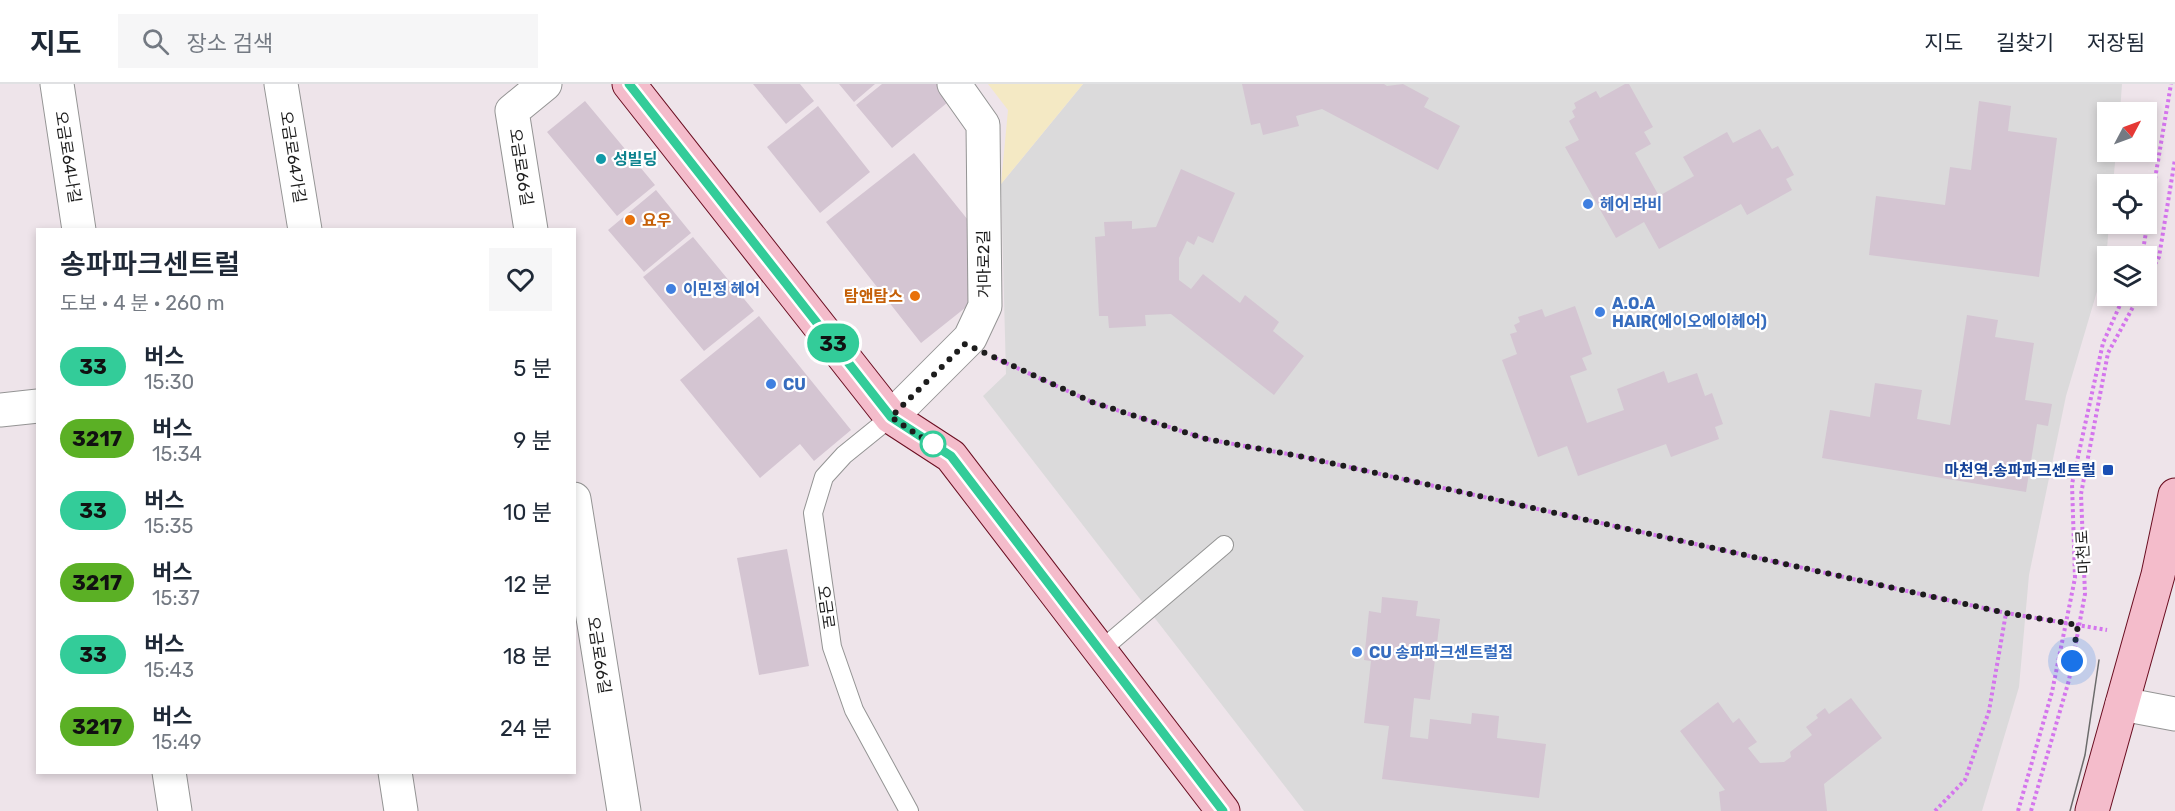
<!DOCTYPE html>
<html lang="ko">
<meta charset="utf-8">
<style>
body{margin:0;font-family:Rubik,"Noto Sans KR",sans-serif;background:#f6f6f7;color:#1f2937;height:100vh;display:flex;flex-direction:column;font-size:22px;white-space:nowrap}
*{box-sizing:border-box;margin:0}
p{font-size:20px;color:#747a83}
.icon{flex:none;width:33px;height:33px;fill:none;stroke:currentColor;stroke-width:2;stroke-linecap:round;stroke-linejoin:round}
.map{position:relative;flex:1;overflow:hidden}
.drawer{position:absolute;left:36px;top:144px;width:540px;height:546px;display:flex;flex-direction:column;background:#fff;border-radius:0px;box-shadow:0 3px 9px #0003}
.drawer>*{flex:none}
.badge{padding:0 12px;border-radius:20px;font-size:21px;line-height:39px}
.needle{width:39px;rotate:49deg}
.buttons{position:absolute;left:2097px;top:18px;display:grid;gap:12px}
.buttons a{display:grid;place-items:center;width:60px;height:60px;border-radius:0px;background:#fff;box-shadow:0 3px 9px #0003;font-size:30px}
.you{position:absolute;width:30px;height:30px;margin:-15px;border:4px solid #fff;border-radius:50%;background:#1a73e8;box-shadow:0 0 0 9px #1a73e833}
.map>.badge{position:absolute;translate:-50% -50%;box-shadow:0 0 0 3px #fff}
.round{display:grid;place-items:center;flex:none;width:63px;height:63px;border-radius:0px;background:#f6f6f7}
.headline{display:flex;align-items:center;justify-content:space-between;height:102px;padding:0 24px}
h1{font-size:28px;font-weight:600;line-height:45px}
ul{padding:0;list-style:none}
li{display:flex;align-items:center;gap:18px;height:72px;padding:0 24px}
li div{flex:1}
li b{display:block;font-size:22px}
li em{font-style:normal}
li .badge{min-width:66px;font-weight:700;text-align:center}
header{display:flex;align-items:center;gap:36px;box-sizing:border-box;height:84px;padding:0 30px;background:#fff;border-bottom:2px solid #e0e1e3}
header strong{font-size:28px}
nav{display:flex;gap:33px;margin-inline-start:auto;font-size:21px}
.search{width:420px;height:54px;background:#f6f6f7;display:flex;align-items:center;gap:15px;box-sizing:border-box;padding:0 21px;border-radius:0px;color:#747a83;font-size:22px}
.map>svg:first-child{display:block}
.residential{fill:#dbdadb}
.park{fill:#f4e9c4}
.building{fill:#d4c5d2}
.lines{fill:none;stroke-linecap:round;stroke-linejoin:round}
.lane-casing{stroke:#949494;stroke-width:20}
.street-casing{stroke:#949494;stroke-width:35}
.secondary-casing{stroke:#6a0e21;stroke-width:35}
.path{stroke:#d475ed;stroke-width:4;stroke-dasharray:3 3;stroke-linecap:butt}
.lane{stroke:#fff;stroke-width:18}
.street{stroke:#fff;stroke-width:33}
.secondary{stroke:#f4bccb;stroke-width:33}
.tram{stroke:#6b6b6b;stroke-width:1.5}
.line-casing{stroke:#fff;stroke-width:14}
.line{stroke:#3c9;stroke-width:9}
.walk{stroke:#1d1d1d;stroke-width:6;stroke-dasharray:0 10.8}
.culture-dot{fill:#0f9aa8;stroke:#fff;stroke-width:2}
.shop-dot{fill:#3f7fe0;stroke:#fff;stroke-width:2}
.food-dot{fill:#e8710a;stroke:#fff;stroke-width:2}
.stop-dot{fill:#fff;stroke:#3c9;stroke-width:3}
.transit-dot{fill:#1a4fb4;stroke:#fff;stroke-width:2}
.labels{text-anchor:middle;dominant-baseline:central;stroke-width:4.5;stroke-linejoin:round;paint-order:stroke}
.street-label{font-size:16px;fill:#1d1d1d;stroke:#fff}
.culture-label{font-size:16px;font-weight:bold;fill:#0d838f;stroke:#fff;text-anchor:start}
.shop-label{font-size:16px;font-weight:bold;fill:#366cbe;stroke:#fff;text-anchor:start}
.food-label{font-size:16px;font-weight:bold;fill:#c56008;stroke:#fff;text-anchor:start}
.transit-label{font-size:16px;font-weight:bold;fill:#164399;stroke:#fff;text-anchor:end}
</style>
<header>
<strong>지도</strong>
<div class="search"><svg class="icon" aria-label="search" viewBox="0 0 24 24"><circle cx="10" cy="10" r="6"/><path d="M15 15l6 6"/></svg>장소 검색</div>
<nav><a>지도</a><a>길찾기</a><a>저장됨</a></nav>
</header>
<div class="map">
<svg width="2175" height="727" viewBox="0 0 2175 727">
<rect width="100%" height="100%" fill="#eee4ea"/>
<path class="residential" d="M1083,0H2122L2120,28H2108V68H2116L2113,100H2108V140H2109L2106,177L2066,312L2029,491L2019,603L1982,727H1304L983,312L1006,290L1001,100Z"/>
<path class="park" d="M988,0H1083L1001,100L1008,26Z"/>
<path class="building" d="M753,0H800L814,17L786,40Z
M839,0H875L854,18Z
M882,0H942L953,14L892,64L856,21Z
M1242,0H1384L1387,2L1403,0L1429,14L1424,23L1460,42L1438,86L1322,25L1296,32L1299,42L1263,51L1260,39L1251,41Z
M1625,0H1629L1653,43L1644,48L1651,60L1635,69L1659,112L1694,92L1683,73L1727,48L1733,59L1760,45L1772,65L1778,62L1794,91L1786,95L1792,106L1747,131L1741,120L1659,165L1644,138L1616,154L1565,63L1579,56L1569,37L1575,33L1572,27L1576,24L1574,19L1596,7L1600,14Z
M585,17L655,101L617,132L547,48Z
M1979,17L2011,22L2008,47L2057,54L2039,193L1869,171L1876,112L1945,121L1950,83L1971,86Z
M818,22L870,88L820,129L767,63Z
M914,69L968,136L970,220L921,259L826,138Z
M1181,85L1235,109L1213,159L1198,152L1194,161L1187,157L1179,174V196L1191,205L1203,190L1240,219L1245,211L1279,238L1273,247L1304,272L1274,311L1171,230L1145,231L1146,242L1109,244L1108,232H1099L1095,153L1105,152L1104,138L1132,137V145L1156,143Z
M656,106L691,149L644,188L608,146Z
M693,153L754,227L704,267L643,193Z
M1575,222L1592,270L1582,274L1587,286L1570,292L1587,339L1624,326L1617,305L1664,287L1668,299L1697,289L1705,312L1712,309L1723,340L1715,343L1719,355L1671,373L1666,360L1578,392L1567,362L1538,373L1502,276L1517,270L1510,250L1517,248L1514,241L1520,238L1518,233L1542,225L1545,233Z
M1967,231L1998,236L1995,253L2034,259L2025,316L2052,320L2048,342L2037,340L2026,408L1822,374L1830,326L1870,333L1875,299L1922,306L1917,335L1950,341Z
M759,232L851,346L814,377L800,360L760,394L680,296Z
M787,465L809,582L759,591L737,474Z
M1382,513L1418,517L1416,532L1440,535L1430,616L1414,614L1410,653L1428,655L1430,635L1471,640L1472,629L1499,632L1497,654L1546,660L1539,714L1382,695L1389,642L1364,639L1371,577L1364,576L1369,527L1381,529Z
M1851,614L1882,654L1824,700L1827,727H1721L1719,708L1725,706L1680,647L1718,618L1733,639L1739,634L1757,658L1748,664L1760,679L1784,678L1791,673L1790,668L1812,651L1806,643L1818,634L1816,631L1825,624L1829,630Z"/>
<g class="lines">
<g class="lane-casing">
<path id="lane" d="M891,333L844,371L824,393L813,429L832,563L854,626L909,727
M1101,566L1224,461"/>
</g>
<g class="street-casing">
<path id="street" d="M57,0L79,146
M281,0L305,146
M531,146L512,27L545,0
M0,326L38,322
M891,333L970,254L985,222L983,41L954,0
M574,415L624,727
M2122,620L2175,630
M169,688L175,727
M395,688L401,727"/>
</g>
<g class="secondary-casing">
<path id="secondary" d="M629,0L891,333L951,372L1223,727
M2092,727L2158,491L2175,411"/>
</g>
<path class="path" d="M2142,172L2171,0
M2146,196L2159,173L2175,75
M995,274L1092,318L1206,355L1299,372L2006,529L2107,546
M1935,727L1965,696L1989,627L2006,529
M2018,727L2052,608L2075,494L2072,400L2103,259L2124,212
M2031,727L2069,596L2085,510L2081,410L2108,269L2139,212"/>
<use href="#lane" class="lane"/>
<use href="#street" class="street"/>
<use href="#secondary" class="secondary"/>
<path class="tram" d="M2070,727L2085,671L2099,576"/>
</g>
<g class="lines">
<g class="line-casing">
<path id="line" d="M629,0L891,333L951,372L1223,727"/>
</g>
<use href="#line" class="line"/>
<path class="walk" d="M933,360L936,363L891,333L965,260L1092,318L1206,355L1299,372L2006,529L2078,541L2072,577"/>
</g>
<circle class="culture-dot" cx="601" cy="75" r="6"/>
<g class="shop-dot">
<circle cx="1588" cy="120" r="6"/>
<circle cx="671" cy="205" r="6"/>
<circle cx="1600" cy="228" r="6"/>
<circle cx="771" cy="300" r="6"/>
<circle cx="1357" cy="568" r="6"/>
</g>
<g class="food-dot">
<circle cx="630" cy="136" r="6"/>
<circle cx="915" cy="212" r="6"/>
</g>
<circle class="stop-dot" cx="933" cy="360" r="12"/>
<rect class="transit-dot" x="2102" y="380" width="12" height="12" rx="3"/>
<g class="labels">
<g class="street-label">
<text transform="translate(68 73) rotate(81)">오금로64나길</text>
<text transform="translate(293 73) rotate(81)">오금로64가길</text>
<text transform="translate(521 83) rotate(81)">오금로66길</text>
<text transform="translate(984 180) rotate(-91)">거마로2길</text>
<text transform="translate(2083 468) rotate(-93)">마천로</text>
<text transform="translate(826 523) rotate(82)">오금로</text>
<text transform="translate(599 571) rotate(81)">오금로66길</text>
</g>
<g class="culture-label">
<text x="613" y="75">성빌딩</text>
</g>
<g class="shop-label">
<text x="1600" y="120">헤어 라비</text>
<text x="683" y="205">이민정 헤어</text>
<text x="1612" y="219">A.O.A<tspan x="1612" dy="18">HAIR(에이오에이헤어)</tspan></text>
<text x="783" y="300">CU</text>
<text x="1369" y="568">CU 송파파크센트럴점</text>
</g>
<g class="food-label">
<text x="642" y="136">요우</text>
<text x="903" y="212" text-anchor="end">탐앤탐스</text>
</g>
<g class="transit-label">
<text x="2096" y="386">마천역.송파파크센트럴</text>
</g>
</g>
</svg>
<div class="buttons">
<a><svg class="needle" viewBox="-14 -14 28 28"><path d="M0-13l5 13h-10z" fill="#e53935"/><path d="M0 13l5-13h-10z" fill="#747a83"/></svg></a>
<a><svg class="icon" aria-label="locate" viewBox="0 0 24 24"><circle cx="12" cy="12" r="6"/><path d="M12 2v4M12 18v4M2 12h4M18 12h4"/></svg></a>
<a><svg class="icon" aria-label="layers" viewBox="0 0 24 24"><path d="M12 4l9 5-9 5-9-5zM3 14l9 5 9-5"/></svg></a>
</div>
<div class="you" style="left:2072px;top:577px"></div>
<b class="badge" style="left:833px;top:259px;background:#3c9;color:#111">33</b>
<section class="drawer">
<div class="headline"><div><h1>송파파크센트럴</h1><p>도보 · 4 분 · 260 m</p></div><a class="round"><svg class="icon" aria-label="heart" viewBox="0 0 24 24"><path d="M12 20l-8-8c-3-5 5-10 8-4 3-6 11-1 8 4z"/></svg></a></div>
<ul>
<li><span class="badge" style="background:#3c9;color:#111">33</span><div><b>버스</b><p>15:30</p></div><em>5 분</em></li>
<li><span class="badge" style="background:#5bb025;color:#111">3217</span><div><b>버스</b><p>15:34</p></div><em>9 분</em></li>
<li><span class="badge" style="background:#3c9;color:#111">33</span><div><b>버스</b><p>15:35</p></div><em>10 분</em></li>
<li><span class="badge" style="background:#5bb025;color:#111">3217</span><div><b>버스</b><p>15:37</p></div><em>12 분</em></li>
<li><span class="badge" style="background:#3c9;color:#111">33</span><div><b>버스</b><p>15:43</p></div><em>18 분</em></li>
<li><span class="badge" style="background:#5bb025;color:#111">3217</span><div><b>버스</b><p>15:49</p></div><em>24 분</em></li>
</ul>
</section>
</div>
